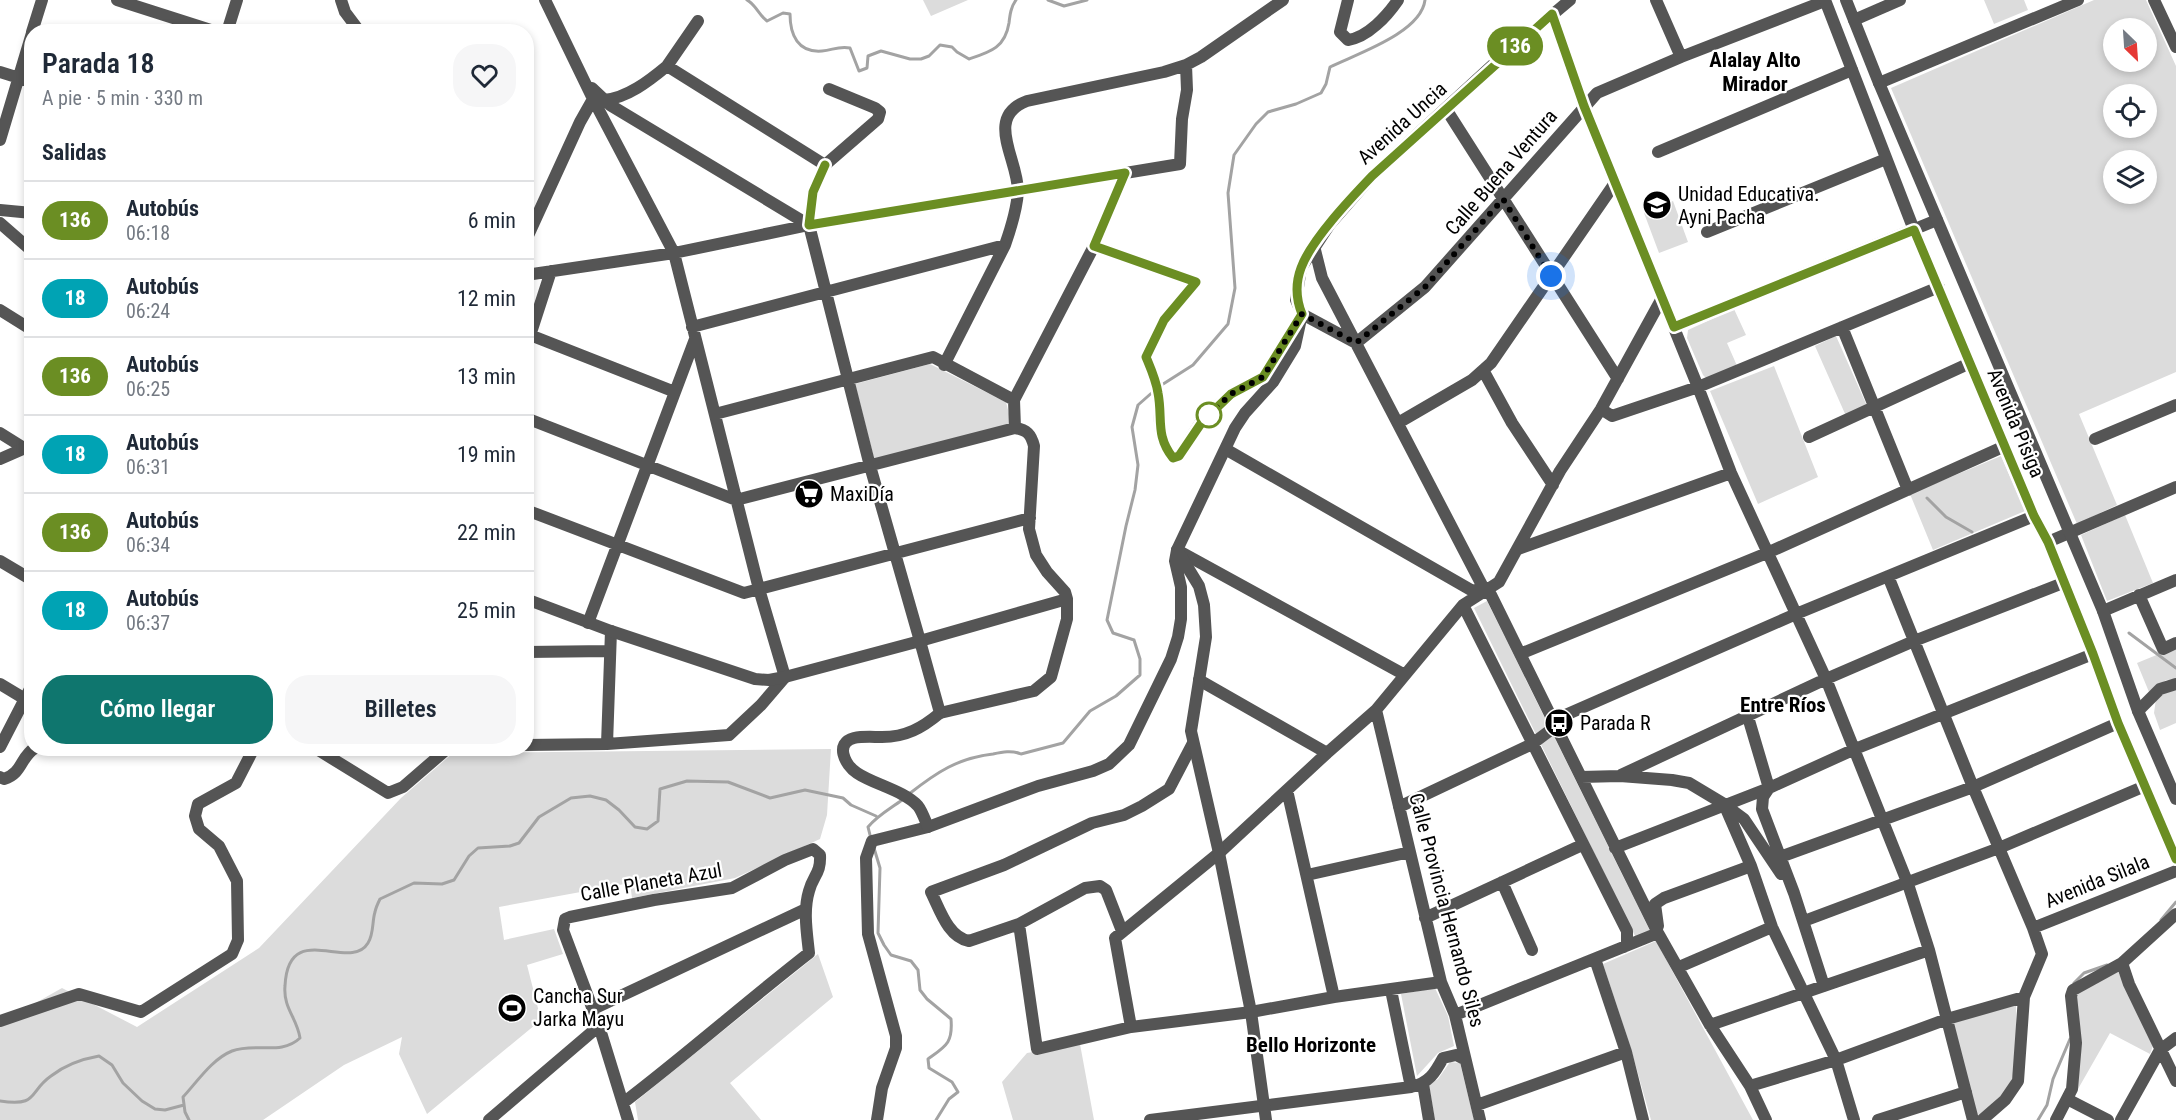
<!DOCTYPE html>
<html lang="es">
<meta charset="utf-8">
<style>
body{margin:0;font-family:"Roboto Condensed",sans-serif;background:#f6f6f7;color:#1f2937;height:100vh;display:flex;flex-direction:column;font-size:22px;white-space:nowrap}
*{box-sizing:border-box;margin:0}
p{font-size:20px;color:#747a83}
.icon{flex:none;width:33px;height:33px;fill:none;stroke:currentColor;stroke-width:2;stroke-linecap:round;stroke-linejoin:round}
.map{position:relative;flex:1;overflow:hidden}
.sheet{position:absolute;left:24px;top:24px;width:510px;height:732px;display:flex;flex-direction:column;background:#fff;border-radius:24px;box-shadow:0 3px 9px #0003}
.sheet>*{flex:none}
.badge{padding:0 12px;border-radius:20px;font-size:21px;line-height:39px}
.needle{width:39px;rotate:155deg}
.buttons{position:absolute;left:2103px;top:18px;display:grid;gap:12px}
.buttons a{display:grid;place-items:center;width:54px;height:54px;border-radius:50%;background:#fff;box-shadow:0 3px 9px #0003;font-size:30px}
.you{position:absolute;width:30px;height:30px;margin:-15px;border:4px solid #fff;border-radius:50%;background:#1a73e8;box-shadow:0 0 0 9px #1a73e833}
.map>.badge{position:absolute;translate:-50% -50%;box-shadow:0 0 0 3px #fff}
h2{padding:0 18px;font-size:22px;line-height:54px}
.round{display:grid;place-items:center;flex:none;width:63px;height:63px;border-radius:24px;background:#f6f6f7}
.headline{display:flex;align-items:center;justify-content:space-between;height:102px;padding:0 18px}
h1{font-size:28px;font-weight:600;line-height:45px}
.primary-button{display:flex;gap:12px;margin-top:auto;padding:12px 18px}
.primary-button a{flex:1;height:69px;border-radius:24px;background:#0f766e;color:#fff;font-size:24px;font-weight:600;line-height:69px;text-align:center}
.primary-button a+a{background:#f6f6f7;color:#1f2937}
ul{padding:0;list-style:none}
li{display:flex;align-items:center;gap:18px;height:78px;padding:0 18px;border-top:2px solid #e0e1e3}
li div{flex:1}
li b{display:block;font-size:22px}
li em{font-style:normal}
li .badge{min-width:66px;font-weight:700;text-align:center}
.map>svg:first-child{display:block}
.green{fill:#dcdcdc;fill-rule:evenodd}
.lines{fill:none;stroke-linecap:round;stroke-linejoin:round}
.stream{stroke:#a3a3a3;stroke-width:3}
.minor{stroke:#555;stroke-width:12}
.tertiary{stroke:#555;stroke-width:12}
.line-casing{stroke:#fff;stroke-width:14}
.line{stroke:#6b8e23;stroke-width:9}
.walk{stroke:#000;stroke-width:6;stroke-dasharray:0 10.8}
.stop-dot{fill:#fff;stroke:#6b8e23;stroke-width:3}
.labels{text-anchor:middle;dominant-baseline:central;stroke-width:4.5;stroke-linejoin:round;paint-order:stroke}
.street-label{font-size:20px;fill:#000;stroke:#fff}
.poi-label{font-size:20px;fill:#000;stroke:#fff;text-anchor:start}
.neighbourhood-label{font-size:21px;font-weight:bold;fill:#000;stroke:#fff}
</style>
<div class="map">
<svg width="2176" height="1120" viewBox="0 0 2176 1120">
<rect width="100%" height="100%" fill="#fff"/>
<path class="green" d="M923,0H968L931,16Z
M1984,0H2024L2028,10L1994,24Z
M2094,0H2146L2176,66V372L2079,414L2117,505L2077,524L1891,88ZM2114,28H2146V62H2114ZM2114,94H2146V128H2114ZM2114,160H2146V194H2114Z
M1673,201L1688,242L1659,253L1644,213Z
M1734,309L1746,335L1727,343L1738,368L1706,378L1703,375L1687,338L1688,330Z
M1836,336L1867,406L1846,416L1815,346Z
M930,364L1006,402L1012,426L875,462L855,384Z
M1774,366L1818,477L1758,504L1710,391Z
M2001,456L2025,511L1933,550L1910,494Z
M2125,515L2153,583L2107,601L2081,535Z
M1487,601L1650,931L1636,938L1474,608Z
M2176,647V679L2166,680L2149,692L2137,663Z
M2176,689V723L2160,730L2154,713L2156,699L2168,691Z
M831,749L827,815L820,839L735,878L632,898L630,883L499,907L504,940L554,929L563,954L527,965L541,1020L427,1114L399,1054L402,1037L344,1065L263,1120H0V1023L62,988L137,1027L259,948L401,798L453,753Z
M1656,941L1753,1120H1651L1631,1049L1603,964Z
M818,954L833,997L730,1083L761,1120H638L635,1102Z
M2117,969L2153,1046L2150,1054L2110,1033L2078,1089L2076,999L2079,991Z
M1435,988L1448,1016L1454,1046L1438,1053L1417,1076L1401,994Z
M2016,1005C2016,1031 2021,1077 2002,1097C1995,1104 1987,1110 1980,1115L1975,1114L1952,1023Z
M1080,1044L1094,1120H1013L1002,1082L1027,1053Z
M1450,1062L1460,1063L1474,1120H1435L1429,1085L1438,1079Z"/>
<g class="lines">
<path class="stream" d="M747,0C756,5 759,15 767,21L783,13L790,14C790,35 798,53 822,51C833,50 838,46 850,48L859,71L867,68L868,56L881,51L910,59H921L929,56L940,45L952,47L957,52L969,59C990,52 1005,48 1009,23C1010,14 1011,7 1016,0
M1048,0L1064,6L1087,0
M1160,386L1193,365L1228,324L1235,288L1228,193L1234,155L1256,124L1268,112L1296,104L1321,93L1326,84L1330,67C1356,54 1421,33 1425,0
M1927,498L1946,517L1972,532
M2129,633L2176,668
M909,794C937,772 958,758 993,754C1002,752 1012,750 1021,754L1063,743L1090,711L1116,696L1140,675V659L1134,640L1113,633L1107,620L1126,526L1135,490L1138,465L1132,427L1138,405L1155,390
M871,839L868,827C878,815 890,809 902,800
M874,848L880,868L878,933L884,945L891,955L911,961L918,970L920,990L927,999L951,1019C953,1043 946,1046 928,1059L929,1068L952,1082L958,1092L949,1099L936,1120
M2161,920L2176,902
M2074,983L2084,973L2107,965
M0,1101C39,1107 28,1092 51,1076C65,1065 82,1059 99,1056L112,1065L123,1083L142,1101L155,1109L165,1110L184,1105
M189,1120L185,1112L183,1097C197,1082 212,1059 232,1051C255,1042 281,1056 300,1038C297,1018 283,1008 285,986C288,918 350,973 368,943C374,934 372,921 375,912C376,907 378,903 380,899L414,883L442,884L454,880L469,856L478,848L510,846L519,843L539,817L571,798L590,796L606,800L619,810L635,827L647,829L658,821L660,789L687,781L728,782L770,798L805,790L843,798L851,805L876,816
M2038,1120L2047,1105L2053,1079L2070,1039"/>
<path class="minor" d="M117,0L217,32
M341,0L345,12L360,32
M1348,0L1340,32L1348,40C1368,37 1387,16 1398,0
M1656,0L1681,57
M1552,14L1584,106L1698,387L1731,473L1826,679L1908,884L1929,950L1973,1120
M1854,20L1900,0
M698,21L667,66L825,165
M32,32L42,0
M227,32L237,0
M0,72L32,82
M1879,83L2078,0
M592,88L610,105L809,225
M829,89L875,108L880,112L878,119L825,165L813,192L809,225L870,466L920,641L1067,599
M604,100C627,98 649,81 667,66
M1446,109L1618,379
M0,140L32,33
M1658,152L1852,70
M0,210L32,213
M1707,232L1886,159
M526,240L580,122L593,99
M1005,245C1011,228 1017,209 1018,191C1018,159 984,117 1027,101L1164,72L1186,65L1201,57L1283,0
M1094,246L1196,282L1164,320L1146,357C1151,369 1156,380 1158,393C1162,419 1155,435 1173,458L1179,456L1201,422L1231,394L1263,377L1302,314L1356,343L1425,287L1597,93L1681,57L1825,1
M1314,246L1322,278L1485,591L1491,595L1658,933L1710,1025L1750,1086L1766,1120
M526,275L674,253L809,225L1180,164L1182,119L1187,90L1186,65
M0,310L32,330
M692,327L1005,245L944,365
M1674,327L1937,220
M1842,327L1908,490
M530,335L675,392
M526,348L551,271
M1483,370L1512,423L1553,485
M1601,409L1612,416L1698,387L1939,287
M715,414L933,357L1014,400
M526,418L736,500L1015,428C1027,430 1031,434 1034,446L1029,529L1036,555L1047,572L1065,592L1067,599V619L1051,677L1034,691L940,713
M1398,423L1472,380L1491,363L1615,183
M1015,428L1014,400L1094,246L1125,173
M0,433L32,453
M1809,437L1970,363
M2095,439L2176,405
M1227,450L1471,590L1485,591
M526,510L744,593L1030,518
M2048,542L2176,487
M1518,549L1731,473
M1177,550L1405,675
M0,561L32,580
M1888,576L1973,787L2033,928L2042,954L2024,997L2018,1081L2005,1100L1982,1120
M2139,595L2163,649L2176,643
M1463,605L1627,931V943L1624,947
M2103,611L2176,580
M588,623L695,339
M526,652L610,651
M1520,654L1767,553L2005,446
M1199,680L1327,753
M0,684L25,699
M1376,710L1441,982L1455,1015L1480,1120
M2138,711L2160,689L2176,684
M1748,717L1769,788L1763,797L1762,809L1794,893L1824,986
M1554,720L1796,614L2034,516
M607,744L611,631
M526,745L607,744L729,735L761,705L785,677L759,589L674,253L593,99L545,0
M315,748L388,793L403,787L447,749L451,748
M408,748L447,749
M1621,775L1826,679L1914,641L2063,583
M1581,777L1620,776L1672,780L1689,783L1724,804L1751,866L1772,927L1836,1060L1854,1120
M1287,790L1334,997
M1725,805L1744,819L1781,874
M1399,807L1532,744L1556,726
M1615,848L1769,788L1855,749L2093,654
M1780,857L1973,787L2118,723
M1307,875L1410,852
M1502,882L1532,950
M1425,918L1582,845
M1804,921L1999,848L2145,786
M1019,924L1037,1049L1131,1027L1251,1012L1334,997L1441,982
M1658,926L1655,904L1664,898L1751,866
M2033,928L2176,871
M1122,931L1106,890L1100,886L1085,888L1019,924L969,941C948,937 940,910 931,892L1004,865L1092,823L1124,815L1142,806L1169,789L1193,743
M1595,959L1626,1052L1643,1120
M2122,963L2129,984L2176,1081
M1679,967L1772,927
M1391,990L1411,1087
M593,1009L806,909
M1455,1015L1658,933
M0,1021L79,994L141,1012L232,954L238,940L237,881L219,846L199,829L195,816L198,804L236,783L254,748
M1710,1025L1929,950
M1131,1027L1115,938L1219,853L1327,753L1376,710L1463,605L1499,582L1560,471L1601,409L1661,300
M1423,1084L1429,1120
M1750,1086L1836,1060L1947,1019L2024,997
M2067,1099L2108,1120
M623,1103C686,1055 746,1002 809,953C807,933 803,911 809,891C813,875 821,874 820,855L813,849L785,860L732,888L654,900L570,917L565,919L563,930L599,1026L628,1120
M1477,1105L1626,1052
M489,1120L599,1026
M877,1120L882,1088L896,1048V1036L868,934L866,858L872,841L928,827
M1150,1120L1411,1087C1429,1083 1435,1073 1443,1058L1456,1055L1464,1059
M1878,1120L1966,1092
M2056,1120L2072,1089L2076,1043L2071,996L2073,990L2122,963L2176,914
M2121,1120L2160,1050L2176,1038"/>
<path class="tertiary" d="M1825,0L1914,230L2034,516L2048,542L2093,654L2118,723L2176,859
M1846,0L1879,83L2103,611L2138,711L2176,799
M2154,0L2176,47
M0,223L32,251
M0,459L32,445
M1177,550L1199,586L1204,605L1206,637L1191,731L1219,853L1251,1012L1266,1120
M526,599L611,631L755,679L769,680L785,677L920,641L940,713C922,728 906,737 882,737C873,737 863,736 854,738C834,743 845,765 857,773C873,784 905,791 918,806C922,811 925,820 928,827L1038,786L1093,771L1109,764L1129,745L1171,659L1178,637L1181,619V587L1175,561L1177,550L1235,428L1245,413L1273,382L1295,346L1302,314L1296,300L1301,268L1330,224L1372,176L1496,62L1570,0
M0,747L32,685
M0,777L4,779C23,773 20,757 35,748"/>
</g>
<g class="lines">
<g class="line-casing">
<path id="line" d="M825,165L813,192L809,225L1125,173L1094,246L1196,282L1164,320L1146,357C1151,369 1156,380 1158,393C1163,419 1155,435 1173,458L1179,456L1202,422L1231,394L1263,377L1302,314C1296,299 1295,284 1301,268C1311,240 1351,198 1372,176L1552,14L1584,106L1674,327L1914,230L2034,516L2048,542L2093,654L2118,723L2176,859"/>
</g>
<use href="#line" class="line"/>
<path class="walk" d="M1209,415L1231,394L1263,377L1302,314L1356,343L1425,287L1503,199L1551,276"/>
</g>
<defs>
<g id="school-disc" transform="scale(1.5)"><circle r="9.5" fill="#000" stroke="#fff"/><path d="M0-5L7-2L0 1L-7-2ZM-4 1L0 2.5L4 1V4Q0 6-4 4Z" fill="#fff"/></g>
<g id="supermarket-disc" transform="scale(1.5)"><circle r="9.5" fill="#000" stroke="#fff"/><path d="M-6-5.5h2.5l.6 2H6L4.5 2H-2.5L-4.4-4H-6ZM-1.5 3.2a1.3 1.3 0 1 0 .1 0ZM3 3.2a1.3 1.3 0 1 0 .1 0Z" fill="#fff"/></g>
<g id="bus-disc" transform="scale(1.5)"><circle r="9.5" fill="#000" stroke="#fff"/><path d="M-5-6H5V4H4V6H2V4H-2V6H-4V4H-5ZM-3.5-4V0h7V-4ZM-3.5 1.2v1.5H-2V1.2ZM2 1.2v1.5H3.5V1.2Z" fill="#fff"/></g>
<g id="stadium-disc" transform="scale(1.5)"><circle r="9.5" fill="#000" stroke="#fff"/><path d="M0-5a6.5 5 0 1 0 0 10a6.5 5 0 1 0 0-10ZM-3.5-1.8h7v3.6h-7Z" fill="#fff"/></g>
</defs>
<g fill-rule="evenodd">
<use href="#school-disc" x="1657" y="205"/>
<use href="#supermarket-disc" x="809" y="494"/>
<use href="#bus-disc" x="1559" y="723"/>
<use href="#stadium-disc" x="512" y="1008"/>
</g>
<circle class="stop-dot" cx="1209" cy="415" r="12"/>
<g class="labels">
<g class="street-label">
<text transform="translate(1402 123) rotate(-42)">Avenida Uncia</text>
<text transform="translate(1501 172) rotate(-49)">Calle Buena Ventura</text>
<text transform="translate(2016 423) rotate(67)">Avenida Pisiga</text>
<text transform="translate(2097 881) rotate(-22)">Avenida Silala</text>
<text transform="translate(651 882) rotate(-10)">Calle Planeta Azul</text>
<text transform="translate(1447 910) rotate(75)">Calle Provincia Hernando Siles</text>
</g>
<g class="poi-label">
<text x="1678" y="194">Unidad Educativa.<tspan x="1678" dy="23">Ayni Pacha</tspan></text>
<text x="830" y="494">MaxiDía</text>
<text x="1580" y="723">Parada R</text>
<text x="533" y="996">Cancha Sur<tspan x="533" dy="23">Jarka Mayu</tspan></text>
</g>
<g class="neighbourhood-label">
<text x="1755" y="60">Alalay Alto<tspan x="1755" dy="24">Mirador</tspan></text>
<text x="1783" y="705">Entre Ríos</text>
<text x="1311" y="1045">Bello Horizonte</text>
</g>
</g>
</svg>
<div class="buttons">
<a><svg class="needle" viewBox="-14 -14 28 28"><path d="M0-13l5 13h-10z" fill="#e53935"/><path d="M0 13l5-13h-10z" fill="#747a83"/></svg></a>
<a><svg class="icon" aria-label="locate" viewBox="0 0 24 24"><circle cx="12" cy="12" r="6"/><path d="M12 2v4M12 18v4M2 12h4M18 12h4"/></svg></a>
<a><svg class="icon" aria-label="layers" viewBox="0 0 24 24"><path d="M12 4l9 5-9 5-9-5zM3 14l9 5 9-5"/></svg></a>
</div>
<div class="you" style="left:1551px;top:276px"></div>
<b class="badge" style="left:1515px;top:46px;background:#6b8e23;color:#fff">136</b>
<section class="sheet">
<div class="headline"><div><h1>Parada 18</h1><p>A pie · 5 min · 330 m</p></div><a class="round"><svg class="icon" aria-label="heart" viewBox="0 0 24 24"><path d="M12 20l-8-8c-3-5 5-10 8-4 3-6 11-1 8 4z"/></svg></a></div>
<h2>Salidas</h2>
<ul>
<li><span class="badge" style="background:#6b8e23;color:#fff">136</span><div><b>Autobús</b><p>06:18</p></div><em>6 min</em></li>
<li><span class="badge" style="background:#00a3b4;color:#fff">18</span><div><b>Autobús</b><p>06:24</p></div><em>12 min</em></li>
<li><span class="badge" style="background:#6b8e23;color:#fff">136</span><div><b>Autobús</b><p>06:25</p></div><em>13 min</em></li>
<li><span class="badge" style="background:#00a3b4;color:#fff">18</span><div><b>Autobús</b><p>06:31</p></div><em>19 min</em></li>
<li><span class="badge" style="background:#6b8e23;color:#fff">136</span><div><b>Autobús</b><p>06:34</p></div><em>22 min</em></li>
<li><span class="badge" style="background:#00a3b4;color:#fff">18</span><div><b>Autobús</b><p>06:37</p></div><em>25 min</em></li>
</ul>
<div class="primary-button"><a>Cómo llegar</a><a>Billetes</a></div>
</section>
</div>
